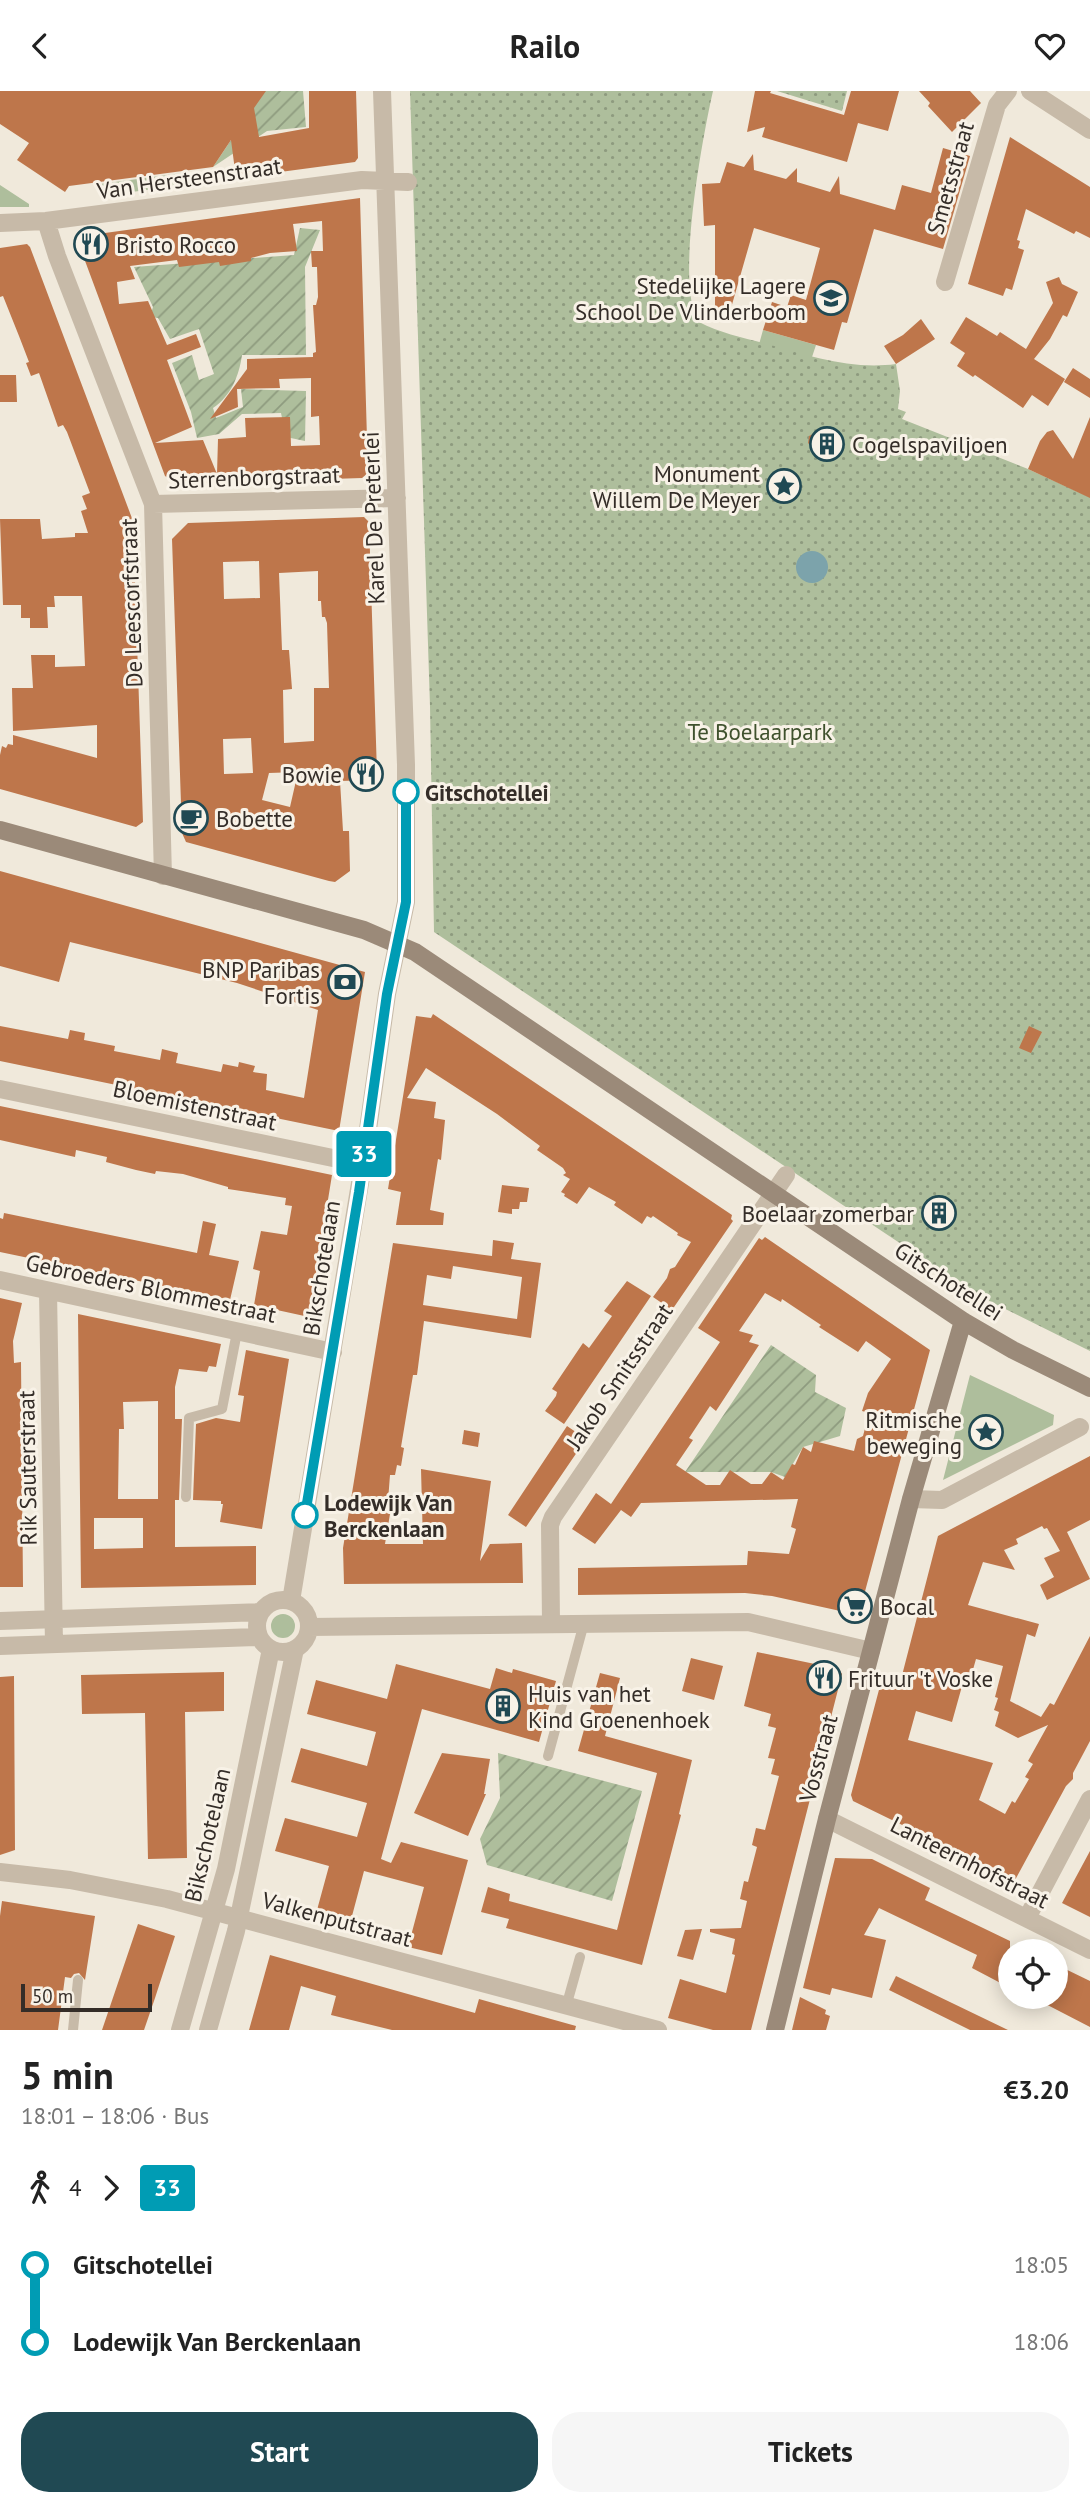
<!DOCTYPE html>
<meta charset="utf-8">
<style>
body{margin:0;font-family:"PT Sans",sans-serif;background:#f6f6f6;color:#222;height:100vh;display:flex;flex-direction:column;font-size:26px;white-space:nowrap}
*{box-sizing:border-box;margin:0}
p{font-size:23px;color:#767676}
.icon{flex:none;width:38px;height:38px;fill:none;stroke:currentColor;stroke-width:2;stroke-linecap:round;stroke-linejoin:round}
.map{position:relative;height:1939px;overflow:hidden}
.details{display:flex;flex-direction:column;background:#fff;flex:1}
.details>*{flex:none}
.badge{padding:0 14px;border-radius:5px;font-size:24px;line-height:46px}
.controls{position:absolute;left:998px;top:1848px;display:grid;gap:14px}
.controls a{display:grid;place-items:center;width:70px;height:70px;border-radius:50%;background:#fff;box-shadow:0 4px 18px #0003;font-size:35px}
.scale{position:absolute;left:21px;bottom:18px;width:131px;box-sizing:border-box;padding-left:7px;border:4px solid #342d28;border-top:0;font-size:19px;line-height:24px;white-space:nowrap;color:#342d28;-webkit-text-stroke:5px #f8f2e7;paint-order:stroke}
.map>.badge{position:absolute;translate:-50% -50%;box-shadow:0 0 0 4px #fff}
.legs{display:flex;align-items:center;gap:10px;height:77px;padding:0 21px;font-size:23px}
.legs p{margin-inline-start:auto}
.headline{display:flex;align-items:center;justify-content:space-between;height:119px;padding:0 21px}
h1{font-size:38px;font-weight:600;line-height:52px}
.action{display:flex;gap:14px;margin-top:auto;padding:14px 21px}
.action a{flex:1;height:80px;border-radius:28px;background:#204953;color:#fff;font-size:28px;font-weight:600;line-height:80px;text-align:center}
.action a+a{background:#f6f6f6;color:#222}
ul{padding:0 21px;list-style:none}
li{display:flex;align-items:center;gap:24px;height:77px;font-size:26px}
li i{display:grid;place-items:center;width:10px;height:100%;margin:0 9px;background:currentColor}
li i::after{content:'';width:18px;height:18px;margin:-9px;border:5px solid;border-radius:50%;background:#fff}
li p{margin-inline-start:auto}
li:first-child i{background:linear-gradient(#0000 50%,currentColor 0)}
li:last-child i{background:linear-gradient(currentColor 50%,#0000 0)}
header{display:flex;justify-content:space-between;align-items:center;height:91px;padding:0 21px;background:#fff;font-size:32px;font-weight:600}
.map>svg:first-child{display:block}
.grass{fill:#aebe9c}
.park{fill:url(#park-dots)}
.garden{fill:url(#garden-furrows)}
.water{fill:#7ca3ab}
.building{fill:#be764b;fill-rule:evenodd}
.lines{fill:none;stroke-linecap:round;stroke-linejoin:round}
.lane{stroke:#c7baa8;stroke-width:10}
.street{stroke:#c7baa8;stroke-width:18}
.secondary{stroke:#9b8a79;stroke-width:18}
.line-1-casing{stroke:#fff;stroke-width:16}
.line-1{stroke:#009cb4;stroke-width:10}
.stop-1-dot{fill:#fff;stroke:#009cb4;stroke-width:3.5}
.labels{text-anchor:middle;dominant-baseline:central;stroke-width:6;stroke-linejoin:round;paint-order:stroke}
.street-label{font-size:23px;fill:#342d28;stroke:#f8f2e7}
.poi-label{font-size:23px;fill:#342d28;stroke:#f8f2e7;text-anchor:start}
.park-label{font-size:23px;fill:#3f512d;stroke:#f8f2e7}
.stop-label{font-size:23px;font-weight:bold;fill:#342d28;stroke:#f8f2e7;text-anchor:start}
</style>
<header><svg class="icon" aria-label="back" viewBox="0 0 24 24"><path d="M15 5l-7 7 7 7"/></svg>Railo<svg class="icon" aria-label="heart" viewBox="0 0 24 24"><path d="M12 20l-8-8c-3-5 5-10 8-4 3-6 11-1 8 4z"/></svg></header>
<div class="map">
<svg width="1090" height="1939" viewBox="0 0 1090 1939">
<defs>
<pattern id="park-dots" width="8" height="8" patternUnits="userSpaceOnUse" patternTransform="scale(1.75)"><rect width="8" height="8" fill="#aebe9c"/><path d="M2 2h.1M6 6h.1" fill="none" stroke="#8e9b7f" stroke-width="1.8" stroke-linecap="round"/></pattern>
<pattern id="garden-furrows" width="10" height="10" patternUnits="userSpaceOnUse" patternTransform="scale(1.75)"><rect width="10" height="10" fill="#aebe9c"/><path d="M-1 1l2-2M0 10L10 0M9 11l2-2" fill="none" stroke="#8e9b7f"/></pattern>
</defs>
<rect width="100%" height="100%" fill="#f0e9db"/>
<path class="grass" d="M190,81L191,93L102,105L100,93Z
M0,94L29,113V116H0Z
M763,239L816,254L810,272L758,257Z
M970,1284L1054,1324L1053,1334L943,1389Z
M271 1535a12 12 0 1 1 24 0a12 12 0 1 1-24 0Z"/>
<path class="park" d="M410,0H713C703,44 674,197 699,231C720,242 744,247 767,253C810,265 851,279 896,273L900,300L898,318L906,321L902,328L1028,378L1087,405L1090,402V1260L979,1205L434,841L430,615Z
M777,0H847L842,20Z"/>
<path class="garden" d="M264,0H303L306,36L267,40L213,76Z
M300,137L320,139L305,176L306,264H242C239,285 231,305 213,317L216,327L243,316L241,298L306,300L305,350L286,346L281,322L242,323L219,343L197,347L191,321L172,272L192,264L199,289L214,283L199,238L170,248L158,227L150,226L153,216L134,176L294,164Z
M771,1254L816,1284L815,1301L846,1317L840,1345L803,1356L785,1386L771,1381H685Z
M498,1662L642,1700L612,1810L487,1774L480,1748L500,1707Z"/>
<path class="water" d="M796 476a16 16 0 1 1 32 0a16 16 0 1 1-32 0Z"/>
<path class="building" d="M0,0H266L254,17L259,46L309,37V0H356L358,67L355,71L236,87L231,49L213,76L69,95L65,101L17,69L29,52L0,33Z
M755,0H771L770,2L844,24L851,0H899L888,40L858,32L847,71L762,46L765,36L747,41Z
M919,0H970L981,12L952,41L928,15L930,12Z
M1010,46L1090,96V147L1076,140L1074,143L1026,118L1017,149L1020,150L1018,157L1024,159L1012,199L1006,197L1003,205L968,193Z
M943,57L970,65L943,158L874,138L847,232L842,231L834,259L763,239L772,211L787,216L791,204L806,209L820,157L754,137L729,224L715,221V134L704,135L702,93L720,92L727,71L744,76L753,63L754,79L786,88L797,77V91L830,101L839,85L840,103L895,119L902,94L931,102Z
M360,107L368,382L362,387L177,393L165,385L78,151L83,145ZM322,130L323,160H311L312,176H317L318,206L316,214H313L316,261L313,262V266L247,268V278L210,328L238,316L237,298L280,297L279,288L311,287V326L319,325L320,354L291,355L290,326L245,327L246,346L218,348L217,383L203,349L155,352L192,336L167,269L201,256L196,243L167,254L148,210L119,213L117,191L135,188L130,175L177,169L179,176L219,171L220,175L251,170V167L270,162L297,160L293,133Z
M27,153L30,156L133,430L143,731L136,736L0,698V664L2,655L6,657L8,653L13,654V644L97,667V634L13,640L12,597H33L31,564H55V576L85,575L82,505H54L55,516H47L48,537H30V527H21V514H3L0,428H40L42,448L75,446V442H88L81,420L87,418L82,405L90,402L67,341L63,334L58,336L39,282L31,285L26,272L29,271L19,245L3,205L0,206V157Z
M1059,186L1062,193L1078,201L1067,226L1063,224L1050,248L1034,268L1065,288L1048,315L1032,304L1023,317L975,284L973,286L957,275L965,262L950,252L966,226L997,245L1000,241L1026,258L1053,212L1046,191Z
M921,228L935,248L896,273L884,255L903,244Z
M1073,277L1090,288V307L1064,291Z
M0,284H16L17,311H0Z
M1090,326V407L1028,378L1040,350L1047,341L1053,339L1073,368Z
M817,341L833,356L811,355L808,352L809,345Z
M364,426L369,431L377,682L371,689L340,690L343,740H349L350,780L335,791L329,790L186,751L182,742L172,448L188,432ZM259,470L260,507L224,508L223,471ZM318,480V510H321L322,526H325L327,532L329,597H314V650L284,652L283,599L292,598L289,559H282L279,482ZM251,647L253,682L224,683L223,648ZM298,681L290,716L262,709L269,682Z
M0,780L365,881L339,1040L0,970V935L68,948L70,939L85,942L84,949L115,955L114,960L160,969L162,958L178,962L176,972L221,981L223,973L238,976L239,971L255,975L253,981L267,983L266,999L304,1007L318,919L237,892L70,851L59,891L0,875Z
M433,923L732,1124L731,1128L733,1130L672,1219L653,1206L667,1187L670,1178L675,1176L691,1151L677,1144L678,1142L653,1125L651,1127L647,1125L642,1133L614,1114L616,1111L589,1096L577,1113L564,1105L565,1103L561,1101L570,1088L563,1084L566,1082L563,1077L537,1059L540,1055L497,1023L426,977L407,1007L436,1011L434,1027L445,1029L441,1069L438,1068L430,1119L444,1122L443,1134H396L401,1101L388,1098L416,925L431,927Z
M1029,935L1042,941L1031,962L1019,957Z
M0,1015L332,1084L309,1226L254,1214L260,1180L253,1178L261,1140L287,1144L292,1115L285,1114L286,1107L228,1098V1096L183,1083L156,1080L155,1083L136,1079L106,1071L107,1066L76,1059L75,1066L0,1049Z
M502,1094L529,1097L527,1111H520L519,1118H512V1123L498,1121Z
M934,1105L957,1120L944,1138L922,1123Z
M4,1122L197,1162L203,1130L216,1133L209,1164L239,1170L230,1209L0,1161V1127L3,1128Z
M765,1146L930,1259L860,1519L854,1523L772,1505L745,1502L578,1504V1477L747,1474L748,1460L789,1463L796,1438L791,1436L798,1408L641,1412L631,1426L621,1419L595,1453L572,1438L596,1402L611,1413L720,1251L698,1237L759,1147L762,1149ZM765,1202L781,1211L782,1208L821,1234L819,1236L858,1261L866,1250L891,1268L868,1302L862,1320L869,1322L863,1345L857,1348L854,1360L814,1350L811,1361L803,1356L795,1374L792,1373L783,1389L771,1381L762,1393H751L730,1379L720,1394H706L676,1374L693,1349L689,1347L710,1315L716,1320L759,1254L749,1251L753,1244L739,1240Z
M493,1149L514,1152L511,1168L541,1172L531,1247L424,1230L417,1284H413L401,1356L404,1357L401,1375L397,1374L395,1384H390L388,1410L392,1411L385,1453H423L421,1378L491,1390L480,1470L490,1453L522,1452L523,1492L344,1493L343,1457L393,1152L492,1165ZM453,1175L522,1186L517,1228L423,1214L427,1184L451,1188Z
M627,1190L651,1205L564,1333L545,1320L556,1305L557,1301L552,1298L583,1252L589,1257L612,1225L604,1220Z
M0,1207L22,1212L13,1250L14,1272L21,1271L23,1496H0Z
M78,1223L221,1253L216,1276L209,1275L207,1281L179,1278L175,1296V1328H182L179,1409H175V1456L256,1455V1494L81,1497ZM158,1310V1408H118L119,1338H124L123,1311ZM94,1427H143V1457L94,1458Z
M246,1259L289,1268L262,1438L220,1431L223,1413H221V1410L193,1409L196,1333L216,1327L240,1331L244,1305L238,1304Z
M567,1335L586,1348L526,1436L508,1424Z
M464,1339L480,1342L478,1356L462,1353Z
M1090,1365V1429L1067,1441L1090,1488L1047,1509L1040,1494L1054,1486L1044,1467L1060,1460L1047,1437L1044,1438L1042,1435L1016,1448L1018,1453L1004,1459L1015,1479L983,1471L968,1514L1039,1533L1035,1546L1027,1543L1010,1610L1041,1626L1050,1612L1054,1614L1090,1545V1650L1073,1682V1688L1066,1695L1015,1789L853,1710L851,1704L880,1595L885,1592L899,1596L938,1445ZM976,1568L1003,1575L995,1606L998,1607L994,1619L999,1621L995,1635L1018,1647L1048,1634L1028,1670L1033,1673L1025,1686L1029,1688L1015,1712L1012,1710L1005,1723L979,1709L993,1672L908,1649L916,1620L952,1631L964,1588L970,1589Z
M757,1561L839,1578L842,1583L751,1939H713L668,1927L680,1888L726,1902L735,1864L732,1863L735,1848L710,1841V1838L741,1837L747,1810L740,1808L744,1790L748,1791L757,1756L752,1754L756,1737L765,1739L779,1685L771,1683L775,1668L768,1667L776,1637L768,1635L771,1623L744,1615Z
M691,1567L723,1575L714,1609L682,1600Z
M396,1573L490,1598L496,1577L512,1582L513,1578L556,1590L539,1651L422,1618L381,1768L391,1772L401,1751L468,1769L442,1864L408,1856L424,1796L364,1780L348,1840L314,1830L329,1775L275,1760L285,1727L357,1746L367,1712L291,1691L301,1657L367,1675L376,1641L307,1623L316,1589L387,1608Z
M224,1581V1620L185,1621L187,1767L148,1768L145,1622L82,1623L81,1584Z
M600,1582L620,1587L605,1645L692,1669L679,1723L681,1724L642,1874L506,1837L509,1828L481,1821L488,1796L510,1803L509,1810L617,1839L657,1682L578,1660Z
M14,1585L15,1759L0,1764V1586Z
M442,1662L490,1668L484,1703H486L468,1745L414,1722Z
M1090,1760V1826L1062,1812Z
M835,1767L872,1768L930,1797L925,1809L1010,1850V1897L972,1877L977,1864L879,1817L864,1844L886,1849L872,1907L832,1897L830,1904L803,1897Z
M2,1810L95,1825L85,1889L79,1882L74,1883L71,1887L65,1886L58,1939H0V1825Z
M138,1833L175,1845L155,1907L144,1939H102Z
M702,1838L693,1869L677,1865L685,1839Z
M270,1864L475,1922L479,1908L576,1935L575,1939H392L331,1924L336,1905L301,1895L289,1939H249Z
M1055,1873L1090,1890V1936L1032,1906H1055Z
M896,1885L1008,1939H970L889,1899Z
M800,1906L826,1919L825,1923L830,1925L826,1939H792Z"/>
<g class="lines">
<path class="lane" d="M186,1406L189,1327L222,1318L237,1241
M548,1665L584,1532
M566,1916L580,1866
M73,1939L78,1889"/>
<path class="street" d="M1030,0L1090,39
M46,130L57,165L153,413L163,785
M0,132L46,130L362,89L408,91
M945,191L997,14L1008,0
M153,413L397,407
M0,998L381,1077
M0,1189L333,1261
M48,1200L54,1553
M911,1408L942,1409L1080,1336
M257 1535a26 26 0 1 1 52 0a26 26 0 1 1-52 0Z
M291,1510L363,1074L387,903L406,811V674L382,0
M0,1530L261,1521
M551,1532L550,1434L553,1426L786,1084
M309,1536L748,1531L871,1560
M0,1555L259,1546
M827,1728L1090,1859
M0,1781L70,1789L167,1808L658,1939
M1027,1827L1090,1708
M180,1939L226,1778L271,1558
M208,1939L236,1840L295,1558"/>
<path class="secondary" d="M0,739L364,839L415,861L963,1230L1013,1259L1090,1297
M775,1939L827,1728L911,1408L963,1230"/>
</g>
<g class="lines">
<g class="line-1-casing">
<path id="line-1" d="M305,1424L359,1101L387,903L406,811V701"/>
</g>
<use href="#line-1" class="line-1"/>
</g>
<defs>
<g id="restaurant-ring" transform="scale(1.75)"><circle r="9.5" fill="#f8f2e7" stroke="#204953" stroke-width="1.5"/><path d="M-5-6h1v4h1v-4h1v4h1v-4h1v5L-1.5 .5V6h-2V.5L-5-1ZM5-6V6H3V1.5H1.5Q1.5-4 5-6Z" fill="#204953"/></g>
<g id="school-ring" transform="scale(1.75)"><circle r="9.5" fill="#f8f2e7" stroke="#204953" stroke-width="1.5"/><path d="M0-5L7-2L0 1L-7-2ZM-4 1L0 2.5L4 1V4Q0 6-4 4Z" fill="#204953"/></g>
<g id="building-ring" transform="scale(1.75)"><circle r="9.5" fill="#f8f2e7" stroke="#204953" stroke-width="1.5"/><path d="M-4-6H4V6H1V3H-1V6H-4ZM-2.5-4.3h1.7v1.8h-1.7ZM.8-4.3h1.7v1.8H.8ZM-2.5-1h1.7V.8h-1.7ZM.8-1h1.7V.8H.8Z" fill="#204953"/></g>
<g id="sight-ring" transform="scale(1.75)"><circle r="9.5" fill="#f8f2e7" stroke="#204953" stroke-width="1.5"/><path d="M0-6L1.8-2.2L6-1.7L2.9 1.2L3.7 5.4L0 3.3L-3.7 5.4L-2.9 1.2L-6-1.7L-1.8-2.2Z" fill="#204953"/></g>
<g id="cafe-ring" transform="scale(1.75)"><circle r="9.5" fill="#f8f2e7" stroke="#204953" stroke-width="1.5"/><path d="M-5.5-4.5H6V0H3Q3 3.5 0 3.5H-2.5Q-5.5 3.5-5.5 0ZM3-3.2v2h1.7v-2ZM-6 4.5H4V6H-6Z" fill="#204953"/></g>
<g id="bank-ring" transform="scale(1.75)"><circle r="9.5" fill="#f8f2e7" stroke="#204953" stroke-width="1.5"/><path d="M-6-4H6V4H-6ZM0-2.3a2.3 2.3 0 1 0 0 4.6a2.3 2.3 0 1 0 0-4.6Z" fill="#204953"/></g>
<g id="supermarket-ring" transform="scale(1.75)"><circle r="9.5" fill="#f8f2e7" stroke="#204953" stroke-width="1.5"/><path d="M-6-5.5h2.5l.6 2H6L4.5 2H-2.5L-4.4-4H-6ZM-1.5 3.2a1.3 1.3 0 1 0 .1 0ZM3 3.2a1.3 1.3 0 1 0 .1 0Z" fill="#204953"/></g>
</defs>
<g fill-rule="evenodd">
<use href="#restaurant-ring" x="91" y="153"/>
<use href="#school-ring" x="831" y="207"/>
<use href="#building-ring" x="827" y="353"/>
<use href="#sight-ring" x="784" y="395"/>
<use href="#restaurant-ring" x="366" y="683"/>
<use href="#cafe-ring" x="191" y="727"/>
<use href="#bank-ring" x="345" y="891"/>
<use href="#building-ring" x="939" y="1122"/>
<use href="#sight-ring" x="986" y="1341"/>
<use href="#supermarket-ring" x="855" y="1515"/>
<use href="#restaurant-ring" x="824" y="1587"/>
<use href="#building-ring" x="503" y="1615"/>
</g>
<g class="stop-1-dot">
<circle cx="406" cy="701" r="12"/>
<circle cx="305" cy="1424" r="12"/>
</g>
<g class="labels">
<g class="street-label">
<text transform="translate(189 87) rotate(-8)">Van Hersteenstraat</text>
<text transform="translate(950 87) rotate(-74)">Smetsstraat</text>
<text transform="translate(254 386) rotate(-2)">Sterrenborgstraat</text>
<text transform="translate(373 427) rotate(-92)">Karel De Preterlei</text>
<text transform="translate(131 512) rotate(-92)">De Leescorfstraat</text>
<text transform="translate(195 1014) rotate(12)">Bloemistenstraat</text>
<text transform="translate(321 1177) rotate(-81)">Bikschotelaan</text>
<text transform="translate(949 1190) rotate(33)">Gitschotellei</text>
<text transform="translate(151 1197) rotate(12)">Gebroeders Blommestraat</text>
<text transform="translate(619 1285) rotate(-56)">Jakob Smitsstraat</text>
<text transform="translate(27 1377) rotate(-91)">Rik Sauterstraat</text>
<text transform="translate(818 1667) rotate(-75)">Vosstraat</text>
<text transform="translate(207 1744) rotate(-77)">Bikschotelaan</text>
<text transform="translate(970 1771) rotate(27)">Lanteernhofstraat</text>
<text transform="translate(337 1828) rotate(15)">Valkenputstraat</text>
</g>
<g class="poi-label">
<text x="116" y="153">Bristo Rocco</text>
<text x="806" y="194" text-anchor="end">Stedelijke Lagere<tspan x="806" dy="26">School De Vlinderboom</tspan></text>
<text x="852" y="353">Cogelspaviljoen</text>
<text x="760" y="382" text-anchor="end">Monument<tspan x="760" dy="26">Willem De Meyer</tspan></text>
<text x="342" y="683" text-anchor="end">Bowie</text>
<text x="216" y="727">Bobette</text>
<text x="320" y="878" text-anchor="end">BNP Paribas<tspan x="320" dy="26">Fortis</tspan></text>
<text x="914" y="1122" text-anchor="end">Boelaar zomerbar</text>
<text x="962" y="1328" text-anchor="end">Ritmische<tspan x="962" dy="26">beweging</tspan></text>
<text x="880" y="1515">Bocal</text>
<text x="848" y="1587">Frituur 't Voske</text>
<text x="528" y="1602">Huis van het<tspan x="528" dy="26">Kind Groenenhoek</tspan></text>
</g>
<g class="park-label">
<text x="760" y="640">Te Boelaarpark</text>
</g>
<g class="stop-label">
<text x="425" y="701">Gitschotellei</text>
<text x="324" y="1411">Lodewijk Van<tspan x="324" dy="26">Berckenlaan</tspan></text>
</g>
</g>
</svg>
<div class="controls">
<a><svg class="icon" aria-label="locate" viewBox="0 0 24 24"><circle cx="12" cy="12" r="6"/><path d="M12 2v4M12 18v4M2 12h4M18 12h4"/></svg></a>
</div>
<div class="scale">50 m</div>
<b class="badge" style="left:364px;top:1063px;background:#009cb4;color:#fff">33</b>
</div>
<section class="details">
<div class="headline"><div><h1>5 min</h1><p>18:01 – 18:06 · Bus</p></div><b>€3.20</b></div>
<div class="legs"><svg class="icon" aria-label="walk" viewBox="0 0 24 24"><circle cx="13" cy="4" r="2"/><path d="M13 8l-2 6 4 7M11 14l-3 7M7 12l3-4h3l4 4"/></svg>4<svg class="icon" aria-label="forward" viewBox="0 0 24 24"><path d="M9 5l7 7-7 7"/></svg><b class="badge" style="background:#009cb4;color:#fff">33</b></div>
<ul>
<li><i style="color:#009cb4"></i><b>Gitschotellei</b><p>18:05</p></li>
<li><i style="color:#009cb4"></i><b>Lodewijk Van Berckenlaan</b><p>18:06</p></li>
</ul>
<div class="action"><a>Start</a><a>Tickets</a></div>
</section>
